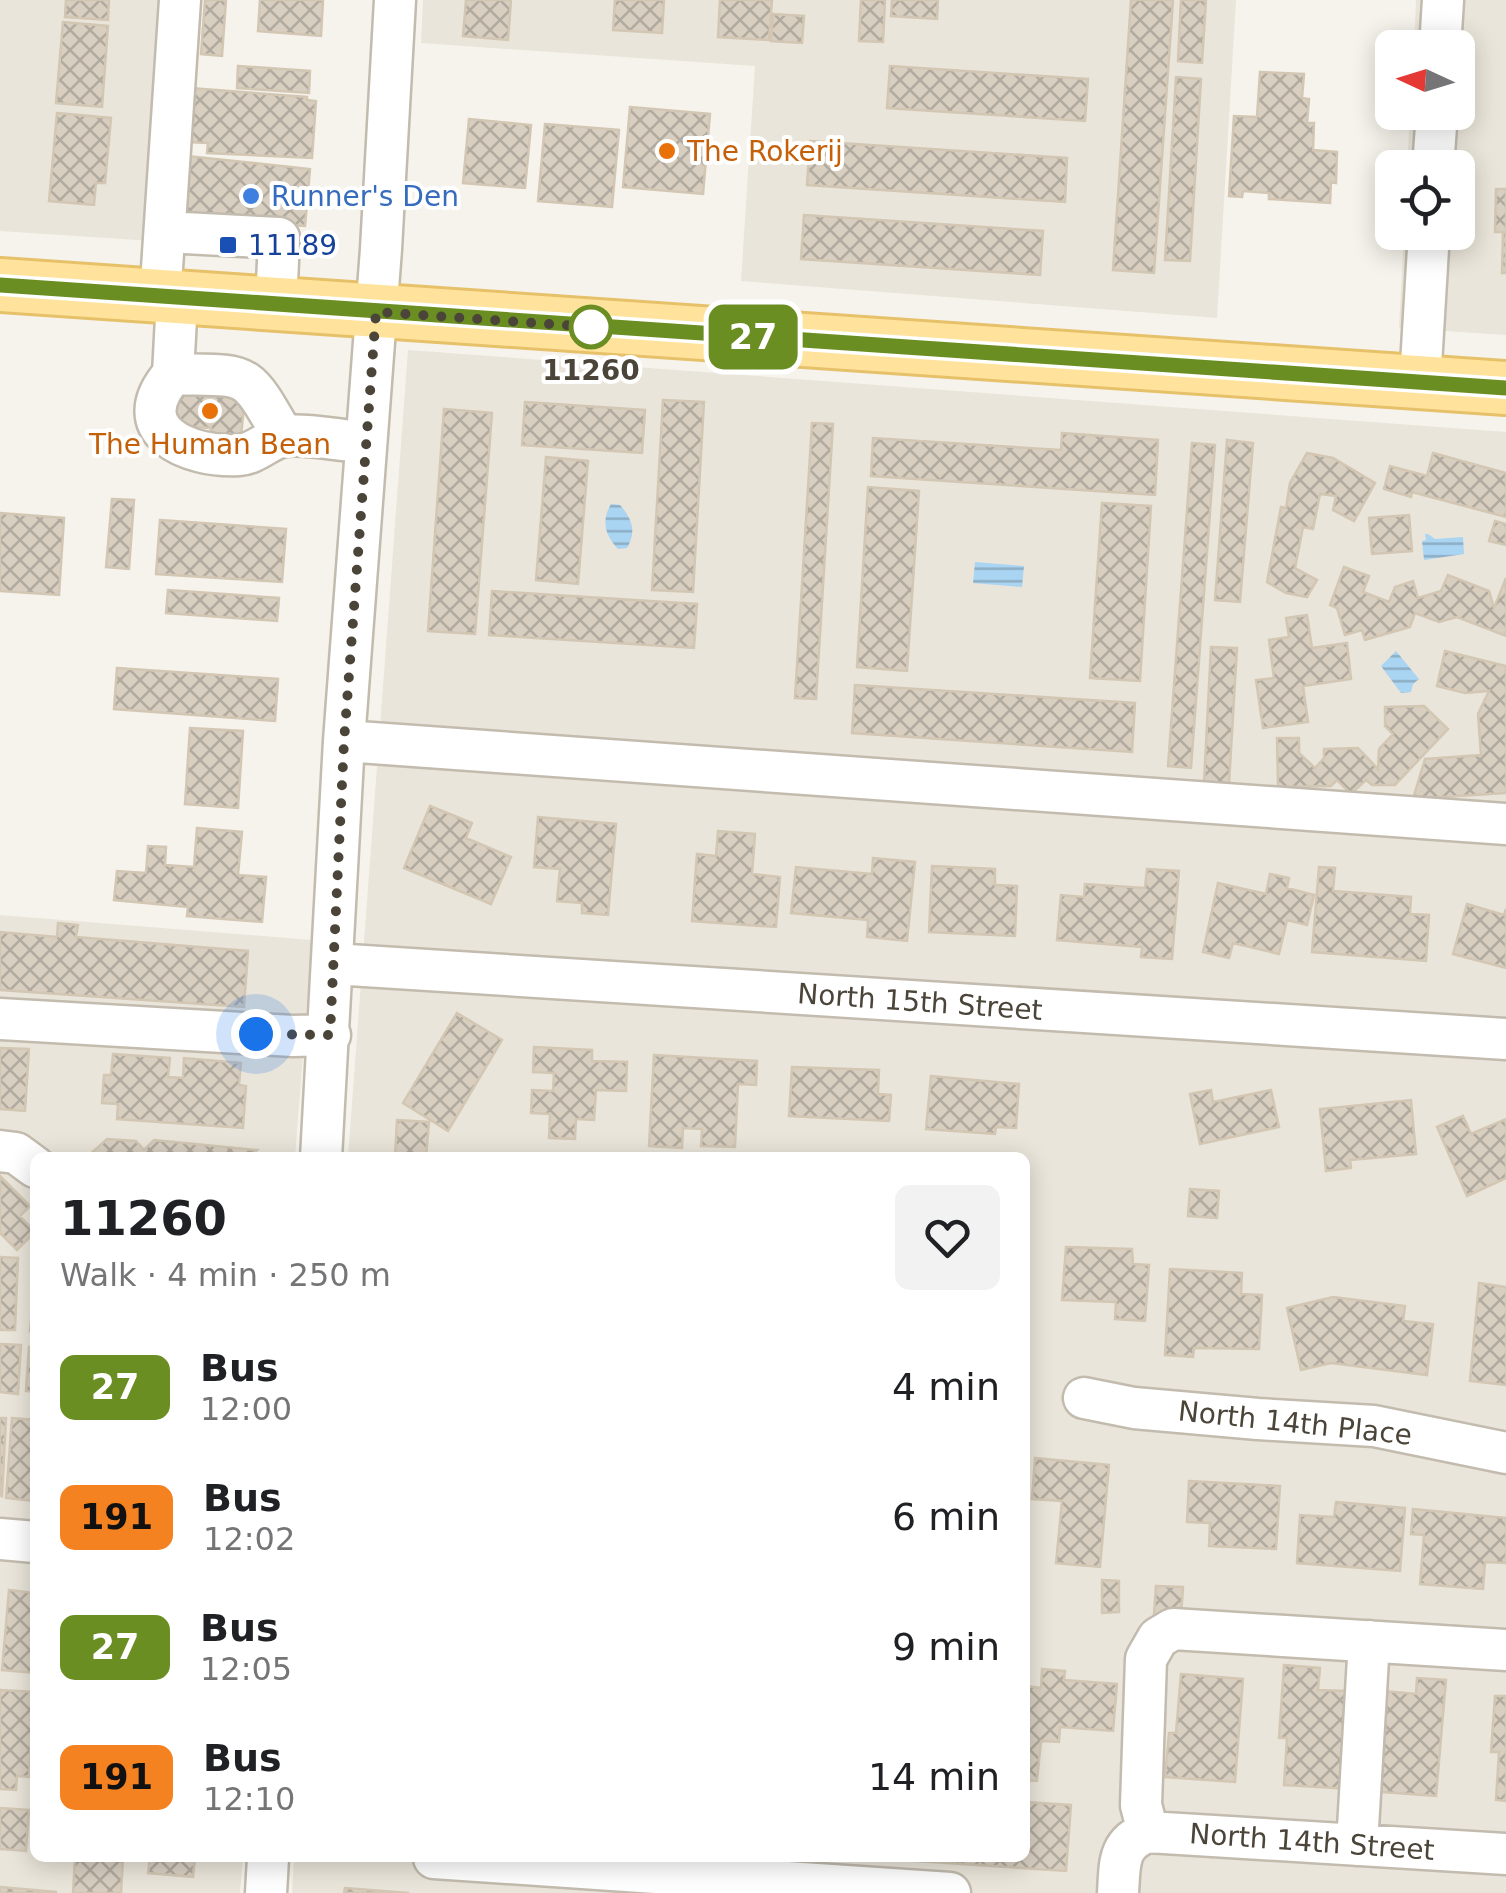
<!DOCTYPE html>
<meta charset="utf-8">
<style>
body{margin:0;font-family:"DejaVu Sans",sans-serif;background:#f2f2f2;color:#202124;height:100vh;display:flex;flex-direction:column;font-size:38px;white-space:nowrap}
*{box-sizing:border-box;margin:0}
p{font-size:32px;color:#757577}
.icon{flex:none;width:55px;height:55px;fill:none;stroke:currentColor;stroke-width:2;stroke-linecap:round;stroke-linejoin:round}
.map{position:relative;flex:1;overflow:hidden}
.details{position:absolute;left:30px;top:1152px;width:1000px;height:710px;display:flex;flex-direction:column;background:#fff;border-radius:15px;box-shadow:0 5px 25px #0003}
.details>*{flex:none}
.badge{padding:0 20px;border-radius:15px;font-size:35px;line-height:65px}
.needle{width:65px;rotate:274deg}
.tools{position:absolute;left:1375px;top:30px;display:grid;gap:20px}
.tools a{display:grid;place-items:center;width:100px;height:100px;border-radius:15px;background:#fff;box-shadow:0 5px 25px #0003;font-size:50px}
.you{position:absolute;width:50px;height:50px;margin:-25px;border:8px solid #fff;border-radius:50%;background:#1a73e8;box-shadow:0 0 0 15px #1a73e833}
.map>.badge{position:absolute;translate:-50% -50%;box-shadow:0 0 0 5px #fff}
.round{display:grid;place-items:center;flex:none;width:105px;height:105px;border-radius:15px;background:#f2f2f2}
.overview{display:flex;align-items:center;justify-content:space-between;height:170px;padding:0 30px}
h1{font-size:48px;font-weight:700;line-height:75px}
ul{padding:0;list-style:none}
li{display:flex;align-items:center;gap:30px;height:130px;padding:0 30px}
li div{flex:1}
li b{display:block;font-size:38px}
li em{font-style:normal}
li .badge{min-width:110px;font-weight:700;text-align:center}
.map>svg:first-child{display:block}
.residential{fill:#eae5da}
.water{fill:url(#water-rules)}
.building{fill:url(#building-cross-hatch);stroke:#d3c7b4;stroke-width:2.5}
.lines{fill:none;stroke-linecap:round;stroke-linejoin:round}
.minor-casing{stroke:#c2bbae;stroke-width:45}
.major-casing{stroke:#e6c16a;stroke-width:58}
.minor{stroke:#fff;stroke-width:40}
.major{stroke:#ffe39c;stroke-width:52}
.line-casing{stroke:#fff;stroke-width:22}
.line{stroke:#6b8e23;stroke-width:15}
.walk{stroke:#4b4439;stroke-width:10;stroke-dasharray:0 18}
.food-dot{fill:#e8710a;stroke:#fff;stroke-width:4}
.shop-dot{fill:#3f7fe0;stroke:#fff;stroke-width:4}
.transit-dot{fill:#1a4fb4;stroke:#fff;stroke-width:4}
.stop-dot{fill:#fff;stroke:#6b8e23;stroke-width:5}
.labels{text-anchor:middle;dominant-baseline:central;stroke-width:8;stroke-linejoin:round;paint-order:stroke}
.food-label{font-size:28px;fill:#c56008;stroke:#fff;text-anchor:start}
.shop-label{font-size:28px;fill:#366cbe;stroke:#fff;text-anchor:start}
.transit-label{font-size:28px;fill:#164399;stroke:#fff;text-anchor:start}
.stop-label{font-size:28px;font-weight:bold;fill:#4b4439;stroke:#fff}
.street-label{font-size:28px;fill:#4b4439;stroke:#fff}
</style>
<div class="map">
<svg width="1506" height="1893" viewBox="0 0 1506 1893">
<defs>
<pattern id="water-rules" width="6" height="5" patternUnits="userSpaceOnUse" patternTransform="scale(2.5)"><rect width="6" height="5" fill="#a9d4f2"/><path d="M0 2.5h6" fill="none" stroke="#8caec5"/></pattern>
<pattern id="building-cross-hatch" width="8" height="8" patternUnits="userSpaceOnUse" patternTransform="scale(2.5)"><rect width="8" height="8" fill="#d8cfc1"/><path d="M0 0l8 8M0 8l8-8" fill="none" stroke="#b1aa9e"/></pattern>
</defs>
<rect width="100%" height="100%" fill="#f6f3ec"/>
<path class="residential" d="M0,0H171L153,241L0,231Z
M423,0H1236L1217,318L741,281L755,66L421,43Z
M1416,0H1506V335L1399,328L1404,233L1458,232V168L1407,167L1410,113L1458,112V48L1414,47Z
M408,350L1506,432V1893H292L294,1858H1025V1158L348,1157Z
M0,915L312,940L295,1157L35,1158V1858H243L240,1893H0Z"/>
<path class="water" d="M611,504L620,505C632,519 637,531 627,548L618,549C605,535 601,521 611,504Z
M1428,534L1435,539L1463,537L1464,554L1424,560L1422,541L1426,540L1425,534Z
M975,562L1024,566L1022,587L973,583Z
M1396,651L1419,679L1413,684L1411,692L1401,693L1381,666Z"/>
<path class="building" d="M66,0H109L108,20L65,17Z
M205,0H226L222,56L201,54Z
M260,0H323L321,36L258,31Z
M466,0H511L508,40L463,36Z
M615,0H664L662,33L613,30Z
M720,0H772L769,40L718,37Z
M861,0H885L883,42L859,41Z
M892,0H938L937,19L891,16Z
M1131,0H1173L1154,273L1113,270Z
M1181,0H1206L1202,63L1178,61Z
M773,14L804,16L802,43L771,41Z
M63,22L108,26L102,107L56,103Z
M238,66L310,71L309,93L237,88Z
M890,66L1088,79L1085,121L887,108Z
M1260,72L1304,74L1302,98L1309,99L1307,123H1314L1313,150L1337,152L1336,183L1331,182L1330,203L1269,199V193L1243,191L1242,197L1229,196L1234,116L1257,117Z
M1176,77L1201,79L1190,261L1165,260Z
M190,88L307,97V100L316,101L312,158L207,153L208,143L186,142Z
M630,107L710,114L703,194L623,187Z
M57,113L111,118L105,183H96L94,205L49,201Z
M469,119L531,125L525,188L463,183Z
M545,124L619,130L612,207L538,201Z
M810,141L1067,158L1065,202L807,185Z
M187,156L310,169L305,226L182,217Z
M1496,189H1506V273H1502L1503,232H1495Z
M804,215L1043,231L1040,275L801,259Z
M178,391L245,396L240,447L210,445L211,428L176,426Z
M663,400L704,402L693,592L652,590Z
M525,402L645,410L642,453L522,445Z
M444,409L492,413L475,634L428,631Z
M812,423L833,424L816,699L795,698Z
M1062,433L1158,440L1155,495L871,476L873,438L1061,450Z
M1227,440L1253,443L1240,602L1215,600Z
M1192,443L1215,445L1191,768L1168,766Z
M1307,453L1333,458L1375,483L1354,521L1333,510L1336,496L1320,494L1313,529L1303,527L1295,568L1317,580L1307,597L1286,593L1267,582L1281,507L1286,508L1290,483Z
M1433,453L1506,473V517L1412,492L1411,497L1384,489L1390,466L1427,476Z
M546,457L588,461L578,584L536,580Z
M868,487L919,491L907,671L857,667Z
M112,499L134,500L129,569L106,567Z
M1102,503L1151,506L1140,681L1090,678Z
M0,513L64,518L59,595L0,591Z
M1409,515L1412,551L1372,554L1369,518Z
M160,520L286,529L282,582L156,574Z
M1495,521L1506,524V545L1489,541Z
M1344,567L1369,576L1363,592L1389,602L1395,587L1413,581L1418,598L1441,591L1448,575L1489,591L1494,608L1506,578V636L1457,617L1439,622L1415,613L1410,627L1365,640L1362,630L1345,635L1337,608L1330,605Z
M168,590L279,598L277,621L166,613Z
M492,591L697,604L694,648L489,635Z
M1307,615L1312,648L1347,643L1351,679L1303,686L1308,722L1263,728L1256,680L1274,678L1269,640L1289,637L1286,618Z
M1211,647L1237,648L1229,784L1204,783Z
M1445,651L1506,666V793L1413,799L1425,759L1481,755L1478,714L1489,691L1465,693L1437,686Z
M117,668L278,679L275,721L114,709Z
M855,685L1135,703L1132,752L852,733Z
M1424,706L1448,729L1395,785H1372L1366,780L1351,794L1337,780L1331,786L1278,787L1277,738H1299V753L1315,768L1324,758V749L1358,748L1378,769L1379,749L1393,734L1385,726V707Z
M190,728L243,731L238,808L185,804Z
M430,806L472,823L466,838L511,857L491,904L404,868Z
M538,817L616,824L608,915L582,913V903L557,901L560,869L534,867Z
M197,828L242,832L238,875L266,877L262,922L187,916L188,907L114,900L117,871L146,873L148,846L166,847L165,865L194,867Z
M718,831L755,834L752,874L780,877L776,927L692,921L697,854L716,856Z
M873,858L915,862L907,941L867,937L868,920L791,913L796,867L872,874Z
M932,866L995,869V885L1017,886L1015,936L929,932Z
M1319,867L1335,868L1333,891L1411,897L1410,914L1429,915L1426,961L1312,952Z
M1147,869L1179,871L1172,959L1141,957L1142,947L1057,940L1061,895L1084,897L1085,884L1145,888Z
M1270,874L1289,878L1287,888L1314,895L1307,925L1287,920L1279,954L1233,943L1229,958L1203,952L1218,883L1266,894Z
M1467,904L1504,915L1506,909V968L1453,954Z
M58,923L78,925L76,937L248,951L244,1007L0,990V932L57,937Z
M457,1013L502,1040L448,1131L403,1103Z
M534,1047L592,1050V1061L627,1062L626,1091L596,1090L594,1120L576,1119L575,1139L549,1138L550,1114L531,1113L532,1090L553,1091L554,1073L533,1072Z
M0,1048L29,1049L25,1111L0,1109Z
M113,1054L170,1058L168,1077L183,1078L184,1058L241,1063L239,1085L246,1086L243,1128L117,1119L118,1104L102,1103L104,1075H111Z
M654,1055L757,1061L756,1085L738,1084L735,1147L701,1146L702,1129L683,1128L682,1148L649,1146Z
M792,1067L879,1070L878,1094L891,1095L889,1121L789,1116Z
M931,1076L1019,1084L1016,1128L996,1127L995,1134L926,1129Z
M1211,1090L1213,1102L1271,1090L1279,1127L1200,1144L1190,1094Z
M1411,1100L1416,1154L1350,1160L1351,1168L1326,1171L1320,1109Z
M1463,1116L1471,1134L1506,1119V1178L1467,1196L1437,1127Z
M397,1120L429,1122L426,1158H395Z
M107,1139L136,1141L144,1150L154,1140L257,1150L248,1158H86Z
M0,1176L30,1206L20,1216L35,1232L17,1250L0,1233Z
M1190,1189L1219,1191L1217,1218L1188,1216Z
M1066,1247L1132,1249L1133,1264L1149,1265L1145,1321L1115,1319L1116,1302L1062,1300Z
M0,1257L18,1258L15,1330H0Z
M1170,1269L1242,1273L1241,1294L1262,1295L1259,1349L1194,1348L1193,1357L1165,1355Z
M35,1274V1331H30Z
M1479,1283L1506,1287V1385L1470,1381Z
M1333,1297L1405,1306L1403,1321L1433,1324L1427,1375L1331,1363L1301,1370L1287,1308Z
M0,1344L21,1345L18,1394L0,1392Z
M29,1347L35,1348V1392L26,1391Z
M0,1418H6L2,1496L0,1495Z
M12,1418L35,1420V1501L6,1498Z
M1035,1458L1109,1465L1100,1567L1056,1563L1062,1501L1032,1499Z
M1189,1481L1280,1486L1276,1549L1209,1546L1210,1523L1187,1522Z
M1336,1502L1405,1508L1400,1571L1297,1563L1300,1515L1334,1517Z
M1413,1509L1506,1518V1563L1485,1562L1483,1589L1420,1584L1424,1535L1411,1534Z
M1102,1580L1119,1581V1612L1102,1613Z
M1156,1586L1183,1587L1181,1616L1154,1614Z
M9,1590L35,1593V1673L2,1670Z
M1284,1665L1320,1668L1318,1690L1347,1691L1350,1789L1284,1785L1287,1738H1279Z
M1042,1669L1065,1671L1064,1680L1117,1684L1113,1731L1060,1727L1059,1742L1041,1741L1037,1781L1025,1780V1686L1041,1688Z
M1181,1674L1243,1679L1235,1782L1165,1777L1169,1733H1176Z
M1417,1678L1446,1680L1436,1796L1369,1791L1384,1691L1416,1694Z
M0,1690L34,1692L29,1777L17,1776L16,1790L0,1789Z
M1495,1696H1506V1801L1496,1800L1499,1752H1491Z
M1025,1802L1071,1805L1066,1871L872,1858H1025Z
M0,1808L29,1810L26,1851L0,1849Z
M75,1858H123L121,1893H73Z
M150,1858H195L193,1877L148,1873Z
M0,1887L56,1892V1893H0Z
M345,1888L409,1893H344Z"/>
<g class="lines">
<g class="minor-casing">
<path id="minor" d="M1440,48L1443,0
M1433,168L1437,112
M165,232L279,238L276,306
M160,298L180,0
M173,374L177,299
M1420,382L1429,232
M283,436C244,368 250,376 173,374C124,430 188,458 239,455C255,454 266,441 281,437C297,432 347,441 366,443
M344,741L1506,824
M333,964L1506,1039
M0,1019L293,1036L330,1035
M0,1151L16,1153L35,1167
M321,1158L344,741L381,249L395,0
M1084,1398L1134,1408L1258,1419L1374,1426L1506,1453
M0,1539L35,1542
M1148,1832L1141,1805L1146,1659L1158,1638L1173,1629L1506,1650
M1357,1845L1369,1641
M434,1858L950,1893
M266,1893L268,1858
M1118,1893C1120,1864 1117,1843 1148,1832L1506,1854"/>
</g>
<g class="major-casing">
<path id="major" d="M0,285L1506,388"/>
</g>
<use href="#minor" class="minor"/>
<use href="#major" class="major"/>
</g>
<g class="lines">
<g class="line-casing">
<path id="line" d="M0,285L1506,388"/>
</g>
<use href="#line" class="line"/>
<path class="walk" d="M256,1034L330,1035L344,742L376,312L606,328L591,327"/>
</g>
<g class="food-dot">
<circle cx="667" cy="151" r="10"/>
<circle cx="210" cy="411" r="10"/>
</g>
<circle class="shop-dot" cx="251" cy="196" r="10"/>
<rect class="transit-dot" x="218" y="235" width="20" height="20" rx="5"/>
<circle class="stop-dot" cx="591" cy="327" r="20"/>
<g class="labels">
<g class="food-label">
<text x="687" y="151">The Rokerij</text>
<text x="210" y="444" text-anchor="middle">The Human Bean</text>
</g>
<g class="shop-label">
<text x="271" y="196">Runner's Den</text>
</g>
<g class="transit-label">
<text x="248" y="245">11189</text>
</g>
<g class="stop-label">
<text x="591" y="370">11260</text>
</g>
<g class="street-label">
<text transform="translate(920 1002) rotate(4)">North 15th Street</text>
<text transform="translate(1295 1423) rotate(6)">North 14th Place</text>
<text transform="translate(1312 1842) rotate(4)">North 14th Street</text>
</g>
</g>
</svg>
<div class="tools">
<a><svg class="needle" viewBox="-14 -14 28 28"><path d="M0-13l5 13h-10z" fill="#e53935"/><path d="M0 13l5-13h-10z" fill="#757577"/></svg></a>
<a><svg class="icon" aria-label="locate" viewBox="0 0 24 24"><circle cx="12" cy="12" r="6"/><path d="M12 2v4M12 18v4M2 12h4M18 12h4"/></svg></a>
</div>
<div class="you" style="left:256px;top:1034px"></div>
<b class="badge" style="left:753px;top:337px;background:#6b8e23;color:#fff">27</b>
<section class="details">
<div class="overview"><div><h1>11260</h1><p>Walk · 4 min · 250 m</p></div><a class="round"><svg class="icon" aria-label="heart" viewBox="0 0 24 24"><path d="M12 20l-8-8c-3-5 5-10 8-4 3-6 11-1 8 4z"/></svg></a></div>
<ul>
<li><span class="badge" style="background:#6b8e23;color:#fff">27</span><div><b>Bus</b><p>12:00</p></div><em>4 min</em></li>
<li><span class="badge" style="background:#f58220;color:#111">191</span><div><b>Bus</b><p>12:02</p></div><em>6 min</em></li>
<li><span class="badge" style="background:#6b8e23;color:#fff">27</span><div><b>Bus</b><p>12:05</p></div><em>9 min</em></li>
<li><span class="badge" style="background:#f58220;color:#111">191</span><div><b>Bus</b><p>12:10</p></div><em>14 min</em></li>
</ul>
</section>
</div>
